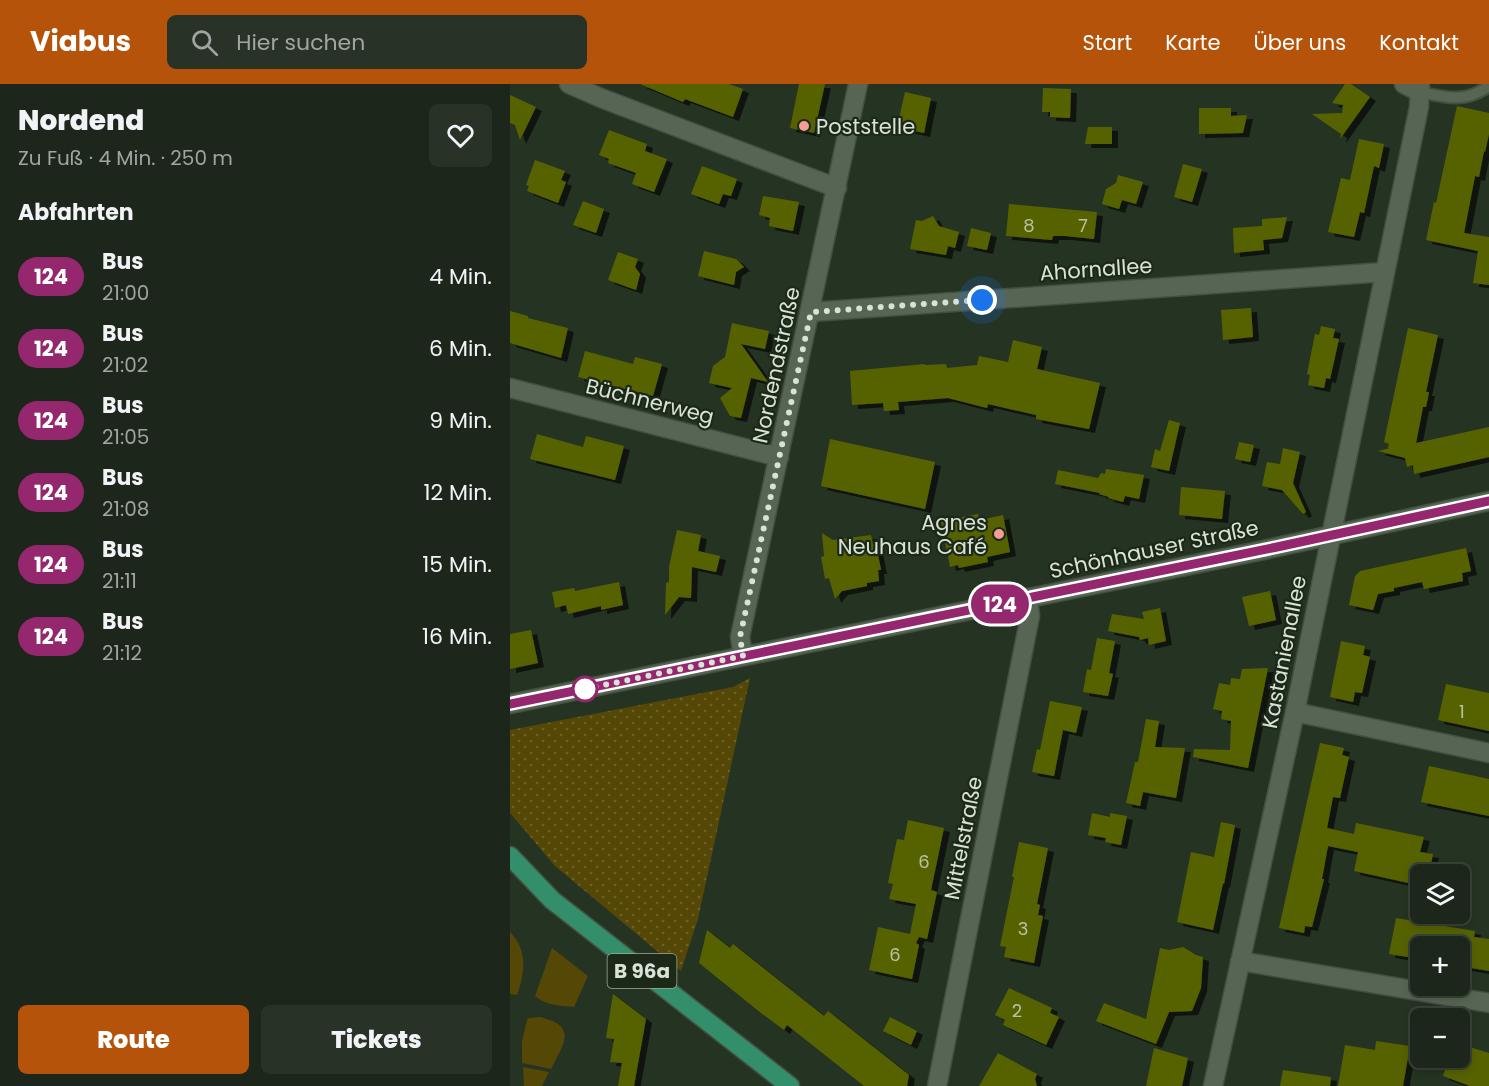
<!DOCTYPE html>
<html lang="de">
<meta charset="utf-8">
<style>
body{margin:0;font-family:Poppins,sans-serif;background:#293227;color:#f1f3f6;height:100vh;display:flex;flex-direction:column;font-size:22px;white-space:nowrap}
*{box-sizing:border-box;margin:0}
p{font-size:20px;color:#a0a5a2}
.icon{flex:none;width:33px;height:33px;fill:none;stroke:currentColor;stroke-width:2;stroke-linecap:round;stroke-linejoin:round}
.map{position:relative;flex:1;overflow:hidden}
.drawer{display:flex;flex-direction:column;background:#1c261a;width:510px}
.drawer>*{flex:none}
.badge{padding:0 12px;border-radius:20px;font-size:21px;line-height:39px}
.tools{position:absolute;left:900px;top:780px;display:grid;gap:12px}
.tools a{display:grid;place-items:center;width:60px;height:60px;border-radius:9px;background:#1c261a;box-shadow:0 3px 9px #0003,0 0 0 2px #3a4339;font-size:30px}
.you{position:absolute;width:30px;height:30px;margin:-15px;border:4px solid #fff;border-radius:50%;background:#1a73e8;box-shadow:0 0 0 9px #1a73e833}
.map>.badge{position:absolute;translate:-50% -50%;box-shadow:0 0 0 3px #fff}
h2{padding:0 18px;font-size:22px;line-height:54px}
.round{display:grid;place-items:center;flex:none;width:63px;height:63px;border-radius:9px;background:#293227}
.headline{display:flex;align-items:center;justify-content:space-between;height:102px;padding:0 18px}
h1{font-size:28px;font-weight:800;line-height:45px}
.primary-button{display:flex;gap:12px;margin-top:auto;padding:12px 18px}
.primary-button a{flex:1;height:69px;border-radius:9px;background:#b45309;color:#fff;font-size:24px;font-weight:800;line-height:69px;text-align:center}
.primary-button a+a{background:#293227;color:#f1f3f6}
ul{padding:0;list-style:none}
li{display:flex;align-items:center;gap:18px;height:72px;padding:0 18px}
li div{flex:1}
li b{display:block;font-size:22px}
li em{font-style:normal}
li .badge{min-width:66px;font-weight:700;text-align:center}
header{display:flex;align-items:center;gap:36px;box-sizing:border-box;height:84px;padding:0 30px;background:#b45309;color:#fff}
header strong{font-size:28px}
nav{display:flex;gap:33px;margin-inline-start:auto;font-size:21px}
.search{width:420px;height:54px;background:#293227;display:flex;align-items:center;gap:15px;box-sizing:border-box;padding:0 21px;border-radius:9px;color:#a0a5a2;font-size:22px}
main{display:flex;flex:1;min-height:0}
.map>svg:first-child{display:block}
.grass{fill:#554706}
.park{fill:url(#park-dots)}
.building{fill:#566202;filter:url(#shadow)}
.lines{fill:none;stroke-linecap:round;stroke-linejoin:round}
.lane-casing{stroke:#434f41;stroke-width:14}
.street-casing{stroke:#434f41;stroke-width:21}
.secondary-casing{stroke:#434f41;stroke-width:21}
.primary-casing{stroke:#434f41;stroke-width:21}
.lane{stroke:#576654;stroke-width:10}
.street{stroke:#576654;stroke-width:18}
.secondary{stroke:#576654;stroke-width:18}
.primary{stroke:#338e6a;stroke-width:18}
.line-casing{stroke:#fff;stroke-width:14}
.line{stroke:#95276e;stroke-width:9}
.walk{stroke:#d9e2d7;stroke-width:6;stroke-dasharray:0 10.8}
.poi-dot{fill:#f59c93;stroke:#1c2919;stroke-width:2}
.stop-dot{fill:#fff;stroke:#95276e;stroke-width:3}
.labels{text-anchor:middle;dominant-baseline:central;stroke-width:4.5;stroke-linejoin:round;paint-order:stroke}
.number-label{font-size:18px;fill:#b8c2a2}
.shield{fill:#1c2919;stroke:#a0aa9e;stroke-width:1.5}
.shield-label{font-size:20px;font-weight:bold;fill:#d9e2d7}
.poi-label{font-size:21px;fill:#d9e2d7;stroke:#1c2919;text-anchor:start}
.street-label{font-size:21px;fill:#d9e2d7;stroke:#1c2919}
</style>
<header>
<strong>Viabus</strong>
<div class="search"><svg class="icon" aria-label="search" viewBox="0 0 24 24"><circle cx="10" cy="10" r="6"/><path d="M15 15l6 6"/></svg>Hier suchen</div>
<nav><a>Start</a><a>Karte</a><a>Über uns</a><a>Kontakt</a></nav>
</header>
<main>
<section class="drawer">
<div class="headline"><div><h1>Nordend</h1><p>Zu Fuß · 4 Min. · 250 m</p></div><a class="round"><svg class="icon" aria-label="heart" viewBox="0 0 24 24"><path d="M12 20l-8-8c-3-5 5-10 8-4 3-6 11-1 8 4z"/></svg></a></div>
<h2>Abfahrten</h2>
<ul>
<li><span class="badge" style="background:#95276e;color:#fff">124</span><div><b>Bus</b><p>21:00</p></div><em>4 Min.</em></li>
<li><span class="badge" style="background:#95276e;color:#fff">124</span><div><b>Bus</b><p>21:02</p></div><em>6 Min.</em></li>
<li><span class="badge" style="background:#95276e;color:#fff">124</span><div><b>Bus</b><p>21:05</p></div><em>9 Min.</em></li>
<li><span class="badge" style="background:#95276e;color:#fff">124</span><div><b>Bus</b><p>21:08</p></div><em>12 Min.</em></li>
<li><span class="badge" style="background:#95276e;color:#fff">124</span><div><b>Bus</b><p>21:11</p></div><em>15 Min.</em></li>
<li><span class="badge" style="background:#95276e;color:#fff">124</span><div><b>Bus</b><p>21:12</p></div><em>16 Min.</em></li>
</ul>
<div class="primary-button"><a>Route</a><a>Tickets</a></div>
</section>
<div class="map">
<svg width="979" height="1002" viewBox="0 0 979 1002">
<defs>
<pattern id="park-dots" width="8" height="8" patternUnits="userSpaceOnUse" patternTransform="scale(1.5)"><rect width="8" height="8" fill="#554706"/><path d="M2 2h.1M6 6h.1" fill="none" stroke="#6d612a" stroke-width="1.8" stroke-linecap="round"/></pattern>
<filter id="shadow"><feDropShadow dx="6" dy="4" stdDeviation="0" flood-color="#0009"/></filter>
</defs>
<rect width="100%" height="100%" fill="#253323"/>
<path class="grass" d="M0,848C18,866 15,889 7,911L0,910Z
M42,864L78,892L64,923C51,922 35,921 25,912Z
M30,933C68,942 54,959 41,985L12,979V957L17,936L19,934Z
M13,983L39,988L32,1002H14Z"/>
<path class="park" d="M240,594L188,835L171,887L45,782L0,729V646L223,603Z"/>
<path class="building" d="M130,0H219L233,5L223,33L175,15L173,18Z
M289,0H315L304,49L280,44Z
M835,0H841L860,13L830,55L831,50L802,30L832,29L833,21L822,19Z
M533,4L561,5L560,34L540,33V28H532Z
M395,8L421,14L414,49L387,43Z
M0,11L26,23L10,56L5,41L0,39Z
M947,22L979,29V50L975,68L974,67L969,93L965,92L954,149L979,153V201L963,199L968,167L916,156L924,118L926,119Z
M689,24H721V32L737,31L733,49L689,50Z
M578,43H602V60H575Z
M99,46L137,60L135,67L157,75L144,108L122,100L126,89L98,79L99,75L89,71Z
M849,55L874,60L869,84L864,82L854,129L850,128L844,153L818,148L831,94L840,96Z
M25,76L55,87L51,96L56,98L48,119L17,107L19,102L16,101Z
M673,80L692,85L682,118L664,113Z
M192,82L227,95L221,112L213,110L209,120L181,110Z
M608,91L633,98L626,120L612,116L609,125L592,120L596,105L606,99Z
M253,112L289,118L283,147L259,142L260,134L249,131Z
M73,117L94,125L86,149L63,141Z
M499,120L587,128L584,155L556,152H543L542,156L496,152Z
M423,132L429,142L449,148L445,164L438,162L436,171L400,165L406,136L412,137Z
M777,133L772,154L753,156L754,166L724,169L723,144L752,142V135Z
M461,144L481,149L477,166L457,162Z
M194,167L226,175L234,183L226,188L224,201L188,192Z
M108,168L128,175L125,183L130,190L126,206L98,196Z
M741,224L743,253L713,256L711,226Z
M0,227L18,232V234L58,244L51,274L0,259Z
M222,239L259,247L255,265L231,260L258,298L241,294L231,334L220,332L210,314L222,304L199,299L203,282L215,273Z
M811,242L825,245L823,254L829,255L820,295L816,294L814,304L798,301L800,291L797,290L805,250L809,251Z
M898,244L928,251L916,308H919L916,323H913L906,359L979,343V373L904,390L903,381L897,383L895,374L868,367L880,364H878L879,360L874,358Z
M503,256L532,263L527,285L590,299L579,345L526,335V331L478,320L477,324L438,314L388,318L389,326L374,327L373,319L342,321L340,287L415,280V281L436,280L437,284L467,281L469,272L498,278Z
M75,267L123,280L125,273L152,280L143,312L68,293Z
M659,336L670,339L659,387L641,383L645,365L650,367Z
M27,350L73,363L76,352L114,362L105,396L20,375Z
M320,355L425,378L415,425L311,402Z
M729,358L744,361L740,378L725,375Z
M773,364L790,368L783,399L796,428L793,430L772,406L752,402L757,378L770,380Z
M596,385L634,391L629,415L615,412L613,418L598,414L599,413L589,410L590,409L545,400L548,386L588,394L591,389L595,390Z
M671,403L715,407L712,435L669,431Z
M468,430L470,436L493,431L500,468L477,473L478,478L449,484L448,481L440,483L431,437Z
M167,446L191,451L188,467L210,472L206,488L182,483L181,514L169,513L155,531L156,499L159,498V483Z
M312,449L323,456L361,451L363,460H366L371,486H368L369,497L357,499V502L332,507L325,515L319,494L315,495L311,473L314,472Z
M956,464L961,487L952,489L953,497L914,505L912,498L884,504V507L868,510L863,526L839,521L845,492L850,487Z
M109,498L113,521L91,526V522L58,530L56,521L45,524L42,508L64,504L65,507Z
M760,507L766,536L739,542L732,513Z
M650,524L656,557L639,561L638,554L630,556L629,553L598,547L602,530L634,535L632,528Z
M21,546L28,579L0,585V550Z
M587,554L605,557L599,589L603,590L598,612L573,608L577,585L581,586Z
M831,557L855,562L853,571L860,573L852,609L845,608L843,618L820,613Z
M758,584L738,684L683,673L684,665L720,666L721,637L711,635L712,627L703,625L709,599L720,601L721,594L730,595L732,585Z
M936,600L979,609V647L928,636Z
M540,617L572,623L566,649L553,646L544,692L522,688L527,665L530,666Z
M636,635L649,637L645,663L675,664L666,714L633,708L630,722L616,719L625,678H628Z
M810,659L834,664L832,671L839,673L830,714L823,713L817,744L844,750L846,739L914,753L910,768L923,770L919,789L906,786L903,800L844,787L848,768L818,762L812,795H814L802,843L795,842L794,849L769,844Z
M919,682L979,695V732L911,718Z
M582,729L600,733V729L617,732L611,761L595,758L596,754L578,751Z
M398,736L434,744L421,806L427,808L417,855L409,853L406,859L409,861L402,895L359,886L368,843L400,850L406,820L379,815L383,800L378,799L387,755L394,756Z
M711,738L725,741L714,800L713,799L703,846L667,838L681,768L704,773Z
M509,758L538,764L527,820L530,821L528,831L533,832L524,879L494,873L496,863L490,862L504,793H502Z
M886,834L965,847L964,853L979,855V887L950,882V862H910V875L879,870Z
M197,846L220,864L223,860L314,932L318,927L399,991L397,1002H354L277,941L274,946L251,929L189,879Z
M673,863L686,871L693,873L691,904L682,927L659,928L646,960L586,937L594,919L636,935L650,864L659,866Z
M499,904L542,924L540,929L549,933L536,961L493,941L495,936L485,931Z
M103,910L136,935L124,1002H108L112,979L100,978L104,955L96,954Z
M380,933L407,947L401,961L373,947Z
M866,957L900,962L893,1002H828L835,961L865,966Z
M950,960L979,969V1002H960L933,992L939,974H950Z
M644,964L678,974L672,1002H636Z
M488,969L527,990L525,995L527,1002H469Z
M773,986L821,993L820,1002H770Z"/>
<g class="lines">
<g class="lane-casing">
<path id="lane" d="M910,8C937,14 955,19 979,2"/>
</g>
<g class="street-casing">
<path id="street" d="M59,0L91,14L327,104
M894,0L910,8
M301,228L875,188
M0,304L269,373
M233,571L230,553L348,0
M785,628L979,669
M730,877L979,919
M427,1002L520,532L518,514"/>
</g>
<g class="secondary-casing">
<path id="secondary" d="M0,620L749,467L979,417
M703,1002L785,628L909,23L910,0"/>
</g>
<g class="primary-casing">
<path id="primary" d="M0,772L42,816L280,1002"/>
</g>
<use href="#lane" class="lane"/>
<use href="#street" class="street"/>
<use href="#secondary" class="secondary"/>
<use href="#primary" class="primary"/>
</g>
<g class="lines">
<g class="line-casing">
<path id="line" d="M0,620L767,463L979,417"/>
</g>
<use href="#line" class="line"/>
<path class="walk" d="M75,605L233,572L230,553L301,228L472,216"/>
</g>
<g class="poi-dot">
<circle cx="294" cy="42" r="6"/>
<circle cx="489" cy="450" r="6"/>
</g>
<circle class="stop-dot" cx="75" cy="605" r="12"/>
<g class="labels">
<g class="number-label">
<text x="519" y="141">8</text>
<text x="573" y="141">7</text>
<text x="952" y="627">1</text>
<text x="414" y="777">6</text>
<text x="513" y="844">3</text>
<text x="385" y="870">6</text>
<text x="507" y="926">2</text>
</g>
<rect class="shield" x="97.5" y="870" width="69" height="34" rx="4.5"/>
<g class="shield-label">
<text x="132" y="887">B 96a</text>
</g>
<g class="poi-label">
<text x="306" y="42">Poststelle</text>
<text x="477" y="438" text-anchor="end">Agnes<tspan x="477" dy="24">Neuhaus Café</tspan></text>
</g>
<g class="street-label">
<text transform="translate(586 185) rotate(-4)">Ahornallee</text>
<text transform="translate(266 281) rotate(-78)">Nordendstraße</text>
<text transform="translate(140 317) rotate(14)">Büchnerweg</text>
<text transform="translate(644 465) rotate(-12)">Schönhauser Straße</text>
<text transform="translate(774 568) rotate(-79)">Kastanienallee</text>
<text transform="translate(453 754) rotate(-79)">Mittelstraße</text>
</g>
</g>
</svg>
<div class="tools">
<a><svg class="icon" aria-label="layers" viewBox="0 0 24 24"><path d="M12 4l9 5-9 5-9-5zM3 14l9 5 9-5"/></svg></a>
<a>+</a>
<a>−</a>
</div>
<div class="you" style="left:472px;top:216px"></div>
<b class="badge" style="left:490px;top:520px;background:#95276e;color:#fff">124</b>
</div>
</main>
